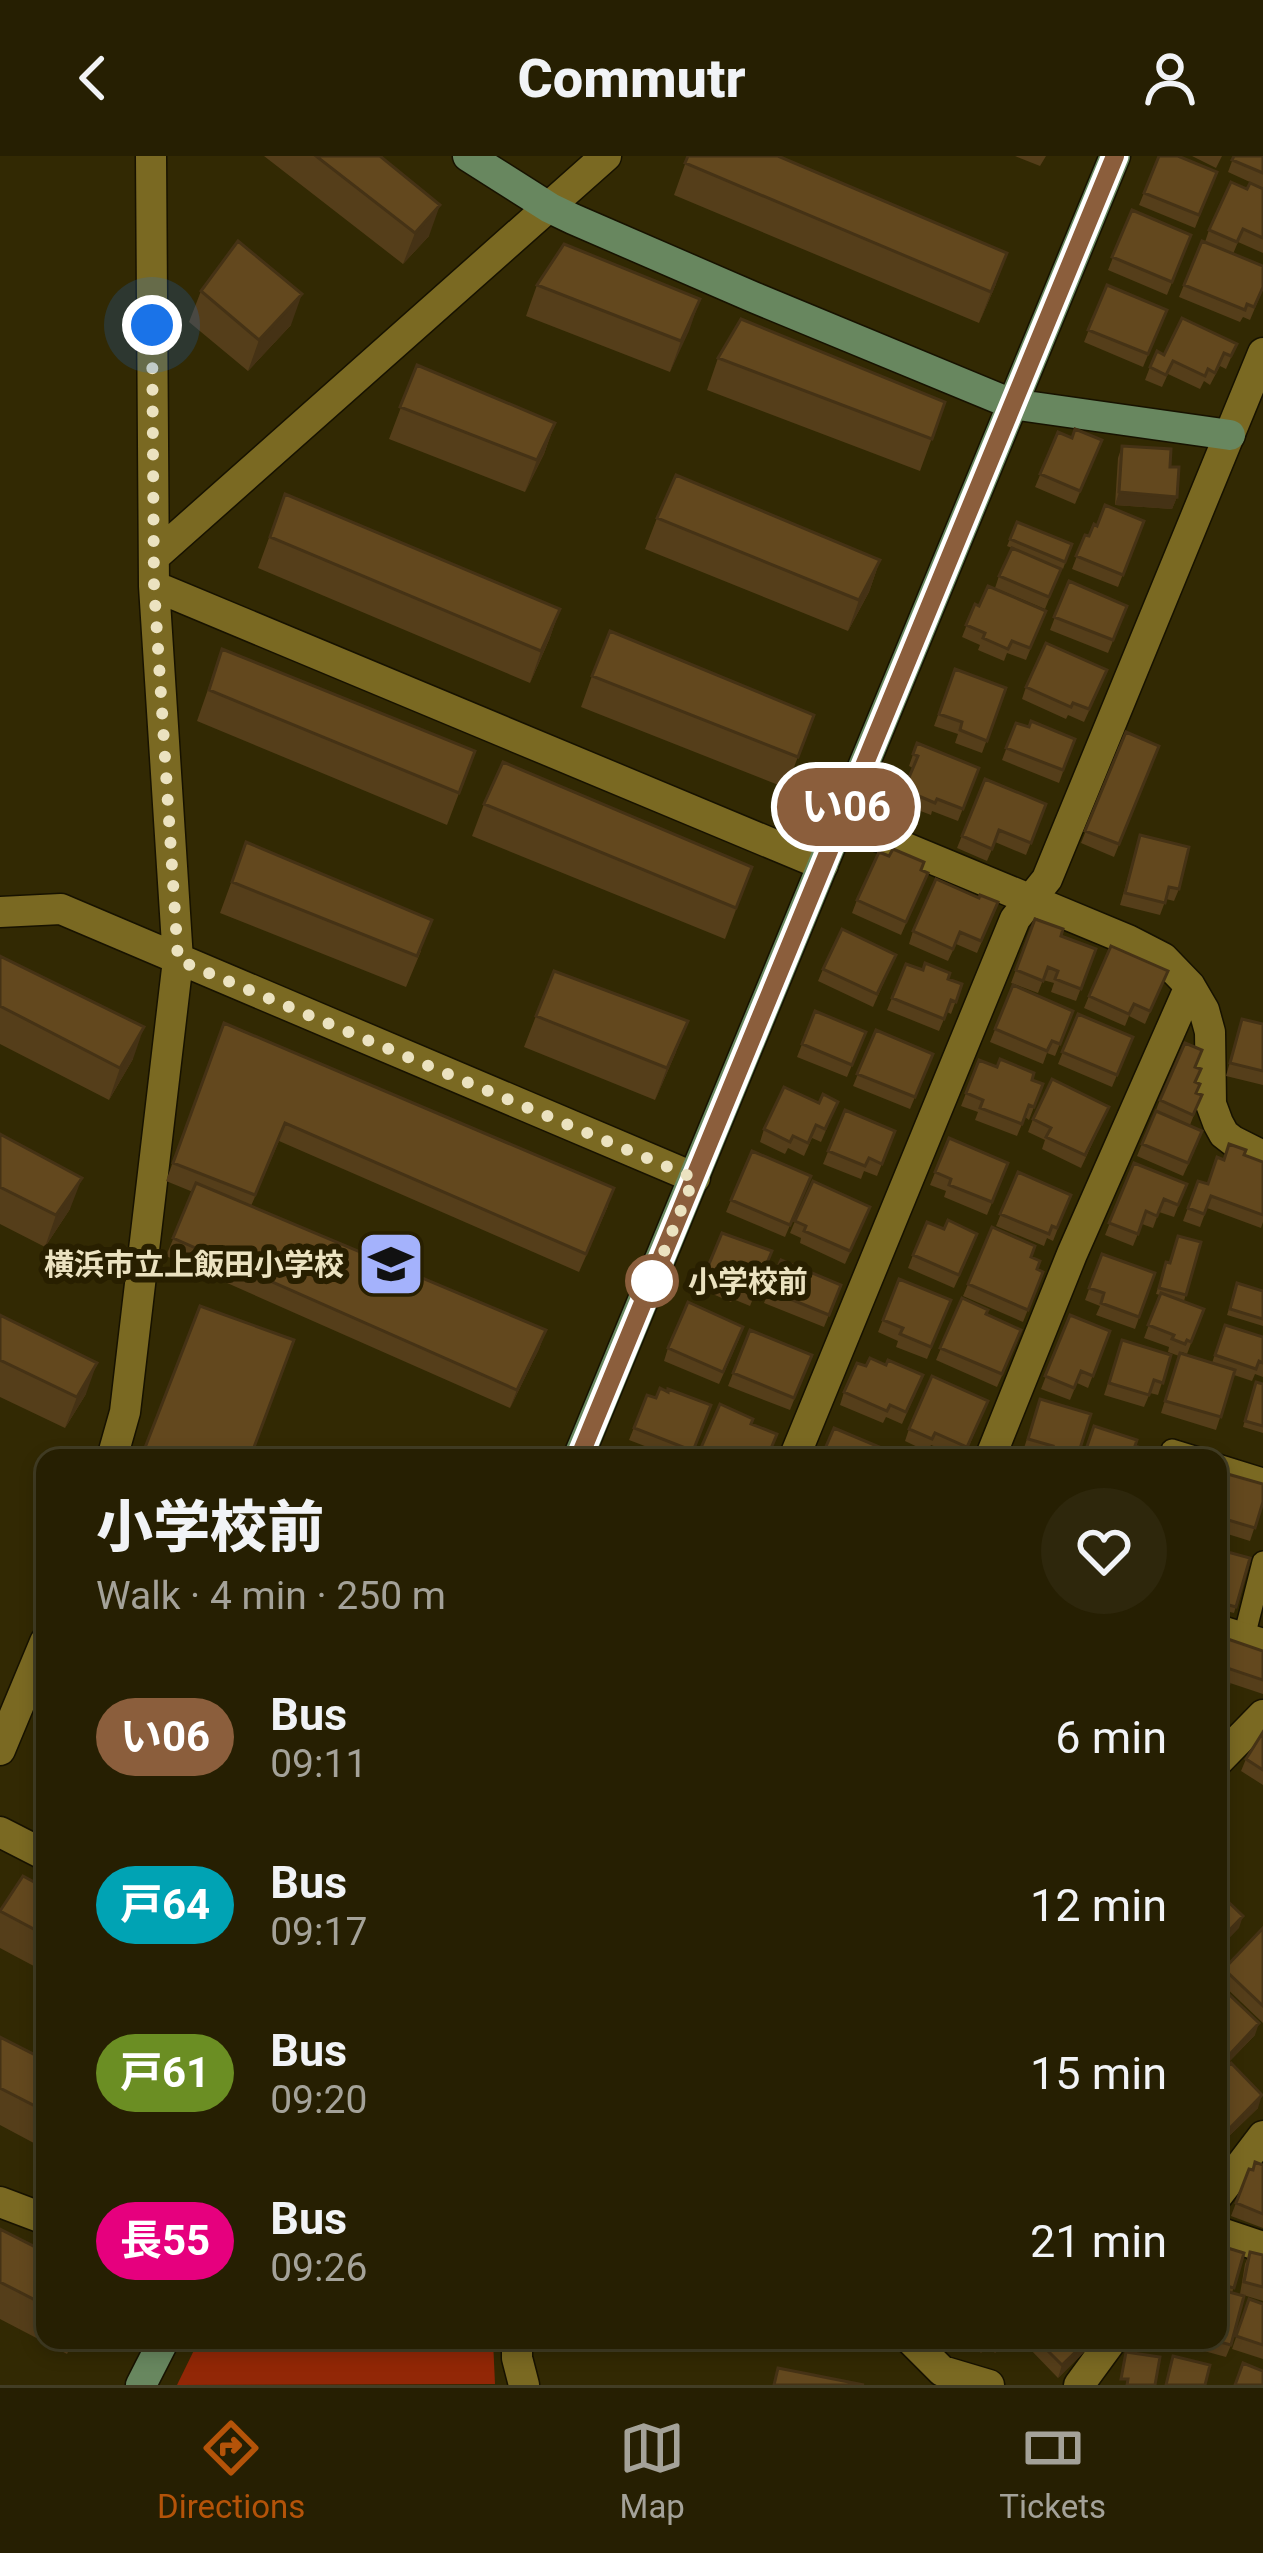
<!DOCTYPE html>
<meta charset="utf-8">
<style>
body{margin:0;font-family:Roboto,"Noto Sans JP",sans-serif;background:#2e270c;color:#f1f3f6;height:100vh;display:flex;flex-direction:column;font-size:45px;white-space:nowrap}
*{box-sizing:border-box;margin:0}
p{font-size:39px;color:#a4a299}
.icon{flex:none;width:66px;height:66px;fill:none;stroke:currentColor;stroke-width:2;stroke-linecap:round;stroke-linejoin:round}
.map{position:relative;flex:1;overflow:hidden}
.side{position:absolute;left:36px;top:1293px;width:1191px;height:900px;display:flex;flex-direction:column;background:#261f02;border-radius:24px;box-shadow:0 6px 18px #0003,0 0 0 3px #423d24}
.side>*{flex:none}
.badge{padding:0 24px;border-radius:39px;font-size:42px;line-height:78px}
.you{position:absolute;width:60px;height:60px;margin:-30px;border:9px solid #fff;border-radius:50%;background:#1a73e8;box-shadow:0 0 0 18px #1a73e833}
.map>.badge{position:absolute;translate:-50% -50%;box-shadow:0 0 0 6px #fff}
.round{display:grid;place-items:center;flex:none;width:126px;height:126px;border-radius:63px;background:#2e270c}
.summary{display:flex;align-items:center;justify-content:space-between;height:204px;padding:0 60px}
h1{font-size:57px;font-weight:800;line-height:90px}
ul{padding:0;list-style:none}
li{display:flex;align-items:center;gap:36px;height:168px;padding:0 60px}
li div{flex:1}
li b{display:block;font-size:45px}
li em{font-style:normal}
li .badge{min-width:132px;font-weight:700;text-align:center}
header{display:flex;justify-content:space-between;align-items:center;height:156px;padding:0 60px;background:#261f02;font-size:54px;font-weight:800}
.tabs{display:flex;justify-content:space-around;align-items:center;height:168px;border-top:3px solid #423d24;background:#261f02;font-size:33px;color:#a4a299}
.tabs a{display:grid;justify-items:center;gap:6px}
.tabs .active{color:#b45309}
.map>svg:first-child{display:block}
.green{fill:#922706}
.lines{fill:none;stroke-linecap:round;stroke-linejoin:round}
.lane-casing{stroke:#171200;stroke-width:24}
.street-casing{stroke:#171200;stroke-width:33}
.secondary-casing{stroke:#171200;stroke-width:33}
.lane{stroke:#7a6922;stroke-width:21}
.street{stroke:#7a6922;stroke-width:30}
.secondary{stroke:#68875f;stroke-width:30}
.wall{fill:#553e1a}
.shaded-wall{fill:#453215}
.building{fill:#63481e;stroke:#453215;stroke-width:3}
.line-casing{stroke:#fff;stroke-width:27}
.line{stroke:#8b5e3c;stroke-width:18}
.walk{stroke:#ebe2c0;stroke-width:12;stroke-dasharray:0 21.6}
.stop-dot{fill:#fff;stroke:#8b5e3c;stroke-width:6}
.labels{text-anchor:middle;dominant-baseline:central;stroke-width:12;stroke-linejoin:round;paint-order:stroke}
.poi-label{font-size:30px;font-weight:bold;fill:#ebe2c0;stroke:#281f00;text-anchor:end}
.stop-label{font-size:30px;font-weight:bold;fill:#ebe2c0;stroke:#281f00;text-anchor:start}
</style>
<header><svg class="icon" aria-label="back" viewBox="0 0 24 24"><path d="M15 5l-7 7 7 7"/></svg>Commutr<svg class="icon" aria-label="person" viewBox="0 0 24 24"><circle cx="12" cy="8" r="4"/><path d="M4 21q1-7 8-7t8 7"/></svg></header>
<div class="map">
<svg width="1263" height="2229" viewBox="0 0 1263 2229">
<rect width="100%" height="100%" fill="#322903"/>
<path class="green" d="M199,2184H493L495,2228L177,2229Z"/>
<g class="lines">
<g class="lane-casing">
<path id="lane" d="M1170,1302L1172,1294L1198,1302
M1218,1309L1263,1323
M1244,1481L1263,1406"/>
</g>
<g class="street-casing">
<path id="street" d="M154,401L606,0
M154,430L823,709
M841,665L1128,784L1163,802L1190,830L1204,854L1210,876L1211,948L1218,967L1224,978L1233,985L1263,1000
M0,756L61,753L695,1022
M112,1302L125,1256L178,804L154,430L151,0
M794,1302L1015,763L1047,723L1263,197
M990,1302L1072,1098L1190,830
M1218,1474L1263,1488
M0,1594L45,1486
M1218,1605L1263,1559
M0,1676L45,1699
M1218,2039L1263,1980
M0,2046L45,2063
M1218,2076L1263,2091
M517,2184V2202L524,2229
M911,2184L942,2215L989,2229
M1079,2229L1112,2184"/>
</g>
<g class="secondary-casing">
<path id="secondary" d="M468,0L550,52L573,63L753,141L1012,248L1230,279
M578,1302L1115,0
M141,2229L164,2184"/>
</g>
<use href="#lane" class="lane"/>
<use href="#street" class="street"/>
<use href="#secondary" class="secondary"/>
</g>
<path class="wall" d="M264,0H380L429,80L403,108Z
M688,0L996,128L979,167L674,39Z
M1015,0H1046L1040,10Z
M1159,0L1217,16L1195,72L1139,49Z
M1192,0H1222L1216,12Z
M1234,0H1263V32L1228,16Z
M1247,33H1263V97L1238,86L1233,98L1263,133L1250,164L1243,161L1240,166L1179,141L1202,85L1205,86L1209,74Z
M1132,54L1191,79L1167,139L1108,114Z
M537,129L700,143L670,216L526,160Z
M1107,129L1167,154L1143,211L1084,186Z
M201,135L291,169L248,215L189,166Z
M1237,188L1226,213L1220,210L1210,229L1204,225L1200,233L1168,218L1162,231L1145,224L1150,211L1164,199Z
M718,202L945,246L920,315L707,234Z
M417,209L555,267L544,298L525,336L389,283Z
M1058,276L1072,282L1102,284L1075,348L1035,331Z
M1122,290L1170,311L1177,341L1172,353L1115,349L1118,302Z
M285,338L560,453L549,484L530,527L258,412Z
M657,362L880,404L869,436L848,475L645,393Z
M1144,365L1118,431L1072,413L1085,379L1089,380L1097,370Z
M1017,366L1072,388L1063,413L1007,390Z
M1061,413L1045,453L995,432L999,420Z
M1069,425L1127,450L1108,497L1050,474Z
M975,448L1046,455L1026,504L1007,497L1004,505L978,494L980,489L962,481Z
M222,493L475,595L447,669L197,565Z
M955,513L1006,532L982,597L955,587L958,578L934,570Z
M592,520L814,559L786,632L581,551Z
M1102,526L1084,566L1068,559L1066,563L1022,543L1026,531Z
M1016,567L1075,583L1059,627L1002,604Z
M1126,576L1159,590L1114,701L1081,687Z
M917,587L979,612L958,665L932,655L931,659L910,651L911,647L901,643L913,612L909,610Z
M985,623L1046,648L1026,699L995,686L987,705L957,692Z
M484,648L752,711L725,783L472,680Z
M1140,679L1179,733L1174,745L1166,743L1160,759L1120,749Z
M246,686L421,795L406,831L220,757Z
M889,700L928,717L901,779L852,757L857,744Z
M993,759L977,797L956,788L948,805L909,788L913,775Z
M1035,763L1061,780L1096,793L1076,845L1051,836L1054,827L1043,824L1038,837L1011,827Z
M896,799L873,851L818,825L823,813Z
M0,800L133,903L109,944L0,888Z
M906,808L962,828L951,858L947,856L939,875L887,854Z
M1168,815L1145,868L1129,860L1125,870L1084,852L1089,840Z
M1013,829L1073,855L1055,900L1047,897L1043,908L990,886Z
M815,855L866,876L847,921L797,901Z
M1078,858L1133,881L1112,931L1058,908Z
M536,860L676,896L655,944L524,891Z
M1242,863L1263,868V929L1226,920Z
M224,867L608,1050L579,1116L279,985L251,1050L546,1174L539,1193L510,1252L166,1100L193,1036L166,1025Z
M876,874L933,898L910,953L853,930Z
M979,904L1043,928L1029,964L1025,961L1017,980L975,964L978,956L961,950Z
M1196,911L1197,937L1202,939L1190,969L1198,987L1183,1020L1137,1000L1160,944Z
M838,946L821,986L812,982L804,1000L788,992L785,998L760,986L764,973L819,947Z
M1109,951L1081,1012L1042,993L1045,984L1028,976L1033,963Z
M845,954L895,975L877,1020L864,1015L861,1023L823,1008Z
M0,978L70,1053L45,1091L0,1068Z
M949,982L1008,1007L987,1059L944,1041L946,1035L930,1029Z
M1244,999L1263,1006V1066L1261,1072L1207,1052L1200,1071L1183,1065L1198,1025L1208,1028L1224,1004Z
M1134,1007L1187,1028L1174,1061L1159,1056L1153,1072L1142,1068L1133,1090L1105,1079Z
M1018,1016L1071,1039L1053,1085L1047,1082L1044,1090L996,1070Z
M811,1020L785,1081L726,1056L731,1044Z
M865,1063L845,1108L800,1087L801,1082L790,1077L795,1065Z
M992,1071L1031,1101L1037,1113L1043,1116L1023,1166L963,1140Z
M944,1073L973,1090L954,1132L908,1112L913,1099Z
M1201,1086L1184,1145L1204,1153L1187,1198L1182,1196V1198L1212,1207L1225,1169L1263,1181V1221L1255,1218L1252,1225L1234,1219L1216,1274L1161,1257L1179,1200L1168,1196L1169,1191L1144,1182L1160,1139L1156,1138L1164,1112Z
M772,1095L750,1150L733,1143L731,1146L699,1132L704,1120Z
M1102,1098L1155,1117L1135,1173L1096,1159L1100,1150L1085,1144Z
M781,1104L841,1129L824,1171L764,1147Z
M899,1123L951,1144L927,1203L896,1191L898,1185L878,1176Z
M1237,1127L1263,1135V1170L1227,1159Z
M962,1142L986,1158L1017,1186L997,1231L936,1204Z
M0,1159L86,1238L65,1272L0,1241Z
M1070,1159L1110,1175L1088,1232L1077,1227L1070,1244L1041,1233Z
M750,1174L812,1199L790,1254L728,1230Z
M739,1183L719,1228L664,1205L668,1192Z
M1122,1184L1171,1199L1158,1239L1150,1237L1144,1251L1104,1239Z
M886,1209L918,1232L902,1268L886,1261L883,1267L840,1249L844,1236L866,1210Z
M1256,1226L1263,1228V1277L1243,1271Z
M647,1239L656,1242L711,1249L691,1302H676L629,1284Z
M1040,1243L1077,1302H1046L1023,1295Z
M988,1245L964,1302L931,1289L928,1296L905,1285L909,1273Z
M1224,1317L1263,1346L1250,1385L1218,1375V1336Z
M1250,1402L1234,1457L1218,1453V1413Z
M1219,1480L1263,1495V1538L1218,1523Z
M1263,1576V1629L1241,1615L1246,1603Z
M45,1732V1816L0,1792V1755Z
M1263,1772V1867L1219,1825L1224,1813Z
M1218,1828L1255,1879L1225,1910L1218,1904Z
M0,1881L45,1904V1993L0,1969Z
M1218,1918L1258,1952L1224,1985L1223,2001L1218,2005Z
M1263,2009V2072L1231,2060L1249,2013L1253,2014Z
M0,2073L45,2096V2184H74L67,2198L0,2163Z
M1218,2089L1244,2097L1232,2137L1231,2189L1226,2201L1204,2195L1206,2187L1196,2184H1218Z
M1250,2096L1263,2099V2145L1240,2138L1245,2108Z
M1249,2143L1263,2148V2203L1232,2193Z
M969,2184H1008L995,2197L988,2189L981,2197Z
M1029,2184H1090L1087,2193L1058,2222L1027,2190Z
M1144,2184H1177L1173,2196Z"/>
<path class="shaded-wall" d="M440,49L429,80L403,108L415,77Z
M1007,97L996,128L979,167L991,136Z
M302,138L291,169L248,215L259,184Z
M700,143L689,175L670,216L681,185Z
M555,267L544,298L525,336L537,304Z
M1119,336L1177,341L1172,353L1115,349Z
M880,404L869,436L848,475L859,444Z
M560,453L549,484L530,527L541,495Z
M688,865L676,896L655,944L667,912Z
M144,871L133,903L109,944L120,912Z
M82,1022L70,1053L45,1091L56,1059Z
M546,1174L539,1193L510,1252L517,1234Z
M97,1207L86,1238L65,1272L77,1241Z
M1243,1760L1239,1772L1218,1794V1786Z
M1259,1867L1255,1879L1225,1910L1230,1898Z
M1262,1939L1258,1952L1223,1986L1228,1974Z
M1227,1988L1223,2001L1218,2005V1997Z
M999,2184H1008L995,2197Z
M1088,2184H1090L1087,2193L1058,2222L1062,2209Z"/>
<path class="building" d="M316,0H380L440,49L415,77Z
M688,0H778L1007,97L991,136L685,7Z
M1159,0H1178L1217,16L1199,59L1144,37Z
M1234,0H1263V17L1232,4Z
M1231,26L1247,33L1250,27L1263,33V82L1243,73L1237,86L1209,74Z
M1132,54L1191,79L1172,126L1112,101Z
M238,85L302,138L259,184L201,135Z
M1202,85L1263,110V131L1254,151L1247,148L1245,154L1184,129Z
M564,88L700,143L681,185L537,129Z
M1107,129L1167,154L1148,198L1088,174Z
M1182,162L1237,188L1231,200L1224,197L1215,217L1208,213L1205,220L1173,205L1166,219L1150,211L1157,195L1164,199Z
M741,163L945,246L932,283L718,202Z
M417,209L555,267L537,304L400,251Z
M1075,273L1102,284L1080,335L1040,318L1058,276L1072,282Z
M1122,290L1171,293L1170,311H1179L1177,341L1119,336Z
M676,319L880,404L859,444L657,362Z
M285,338L560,453L541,495L270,381Z
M1105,349L1144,365L1123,419L1076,400L1085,379L1089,380L1094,368L1097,370Z
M1017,366L1072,388L1065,406L1010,383Z
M1012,392L1061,413L1049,441L999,420Z
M1069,425L1127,450L1113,484L1054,461Z
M988,430L1046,455L1030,492L1012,485L1008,493L983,482L985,477L966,469L975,448L979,450Z
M610,475L814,559L798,601L592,520Z
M1046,487L1107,514L1089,553L1073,547L1071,551L1026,531Z
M222,493L475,595L459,637L209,534Z
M955,513L1006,532L987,585L960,574L962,566L939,558Z
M1031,565L1075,583L1063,614L1006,592L1016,567L1029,571Z
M1126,576L1159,590L1119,688L1085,675Z
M917,587L979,612L963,653L937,643L935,647L914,638L916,635L905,631L918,600L913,598Z
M503,606L752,711L736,752L484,648Z
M985,623L1046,648L1031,687L999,674L992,693L962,680Z
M1140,679L1189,691L1179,733L1169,731L1165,747L1125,737Z
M246,686L432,764L417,800L232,726Z
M893,693L924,706L921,714L928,717L906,766L857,744L879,696L889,700Z
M936,723L979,742L980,739L998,746L981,785L960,776L953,793L913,775Z
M1035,763L1063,773L1061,780L1096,793L1081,833L1055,823L1058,815L1048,811L1043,825L1016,814Z
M842,773L896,799L877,838L823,813Z
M1111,790L1168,815L1150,855L1134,848L1129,858L1089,840Z
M0,800L144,871L120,912L0,850Z
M925,807L950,817L948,823L962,828L956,846L951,844L944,863L892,842L906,808L923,814Z
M554,815L688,865L667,912L536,860Z
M1013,829L1073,855L1060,888L1052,885L1047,895L995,873Z
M815,855L866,876L852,909L802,888Z
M1078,858L1133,881L1117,919L1062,896Z
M1242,863L1263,868V915L1230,907Z
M224,867L614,1032L586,1098L285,967L255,1039L173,1007Z
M876,874L933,898L915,941L857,918Z
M1185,887L1202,894L1195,911L1201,913L1195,926L1200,928L1196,937L1202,939L1193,959L1160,944Z
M1000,903L1034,917L1032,924L1043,928L1034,951L1029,949L1022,968L980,952L983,944L966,937L979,904L997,911Z
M1052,923L1109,951L1085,999L1046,981L1051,972L1033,963Z
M784,931L819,947L823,938L838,946L825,973L816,969L808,987L793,980L790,986L764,973Z
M845,954L895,975L882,1008L869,1002L865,1010L828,995Z
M1156,955L1202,975L1188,1007L1142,988Z
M0,978L82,1022L56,1059L0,1031Z
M949,982L1008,1007L992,1046L949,1029L951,1023L935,1016Z
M1229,988L1246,994L1244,999L1263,1006V1059L1211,1040L1204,1058L1188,1052L1198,1025L1208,1028L1217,1001L1224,1004Z
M752,995L811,1020L790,1069L731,1044Z
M1134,1007L1187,1028L1178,1049L1164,1043L1157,1060L1146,1055L1138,1078L1109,1067Z
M1018,1016L1071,1039L1057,1072L1052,1070L1049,1078L1000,1058Z
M813,1025L870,1051L850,1095L804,1075L806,1070L795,1065Z
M196,1027L546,1174L517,1234L173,1082Z
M948,1064L977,1078L959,1119L913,1099L927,1066L944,1073Z
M992,1071L1035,1090L1031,1101L1040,1105L1037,1113L1043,1116L1028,1154L968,1128Z
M722,1077L772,1095L754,1138L737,1130L735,1134L704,1120Z
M1178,1080L1201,1086L1186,1139L1159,1132L1166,1106L1170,1107Z
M1102,1098L1155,1117L1139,1161L1101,1147L1104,1137L1089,1132Z
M781,1104L841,1129L829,1159L768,1134Z
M899,1123L951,1144L931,1191L900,1178L903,1172L883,1164Z
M1237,1127L1263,1135V1163L1230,1153Z
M1161,1137L1204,1153L1191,1186L1187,1184L1185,1188L1172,1183L1174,1179L1148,1169Z
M962,1142L988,1154L986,1158L1021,1174L1002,1218L940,1192Z
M688,1146L743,1171L723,1216L668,1192Z
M200,1150L294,1184L250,1302H141Z
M0,1159L97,1207L77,1241L0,1204Z
M1070,1159L1110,1175L1093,1220L1081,1215L1074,1232L1045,1220Z
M1225,1169L1263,1181V1207L1259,1205L1256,1213L1215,1199Z
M750,1174L812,1199L794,1242L733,1217Z
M1122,1184L1171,1199L1163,1227L1154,1224L1149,1239L1109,1227Z
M1180,1197L1235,1214L1221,1261L1165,1245Z
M870,1202L886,1209L888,1204L923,1219L906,1256L890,1249L887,1255L844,1236L857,1207L866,1210Z
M932,1220L988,1245L967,1291L935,1277L932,1283L909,1273Z
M1256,1226L1263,1228V1270L1245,1265Z
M660,1232L668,1236V1233L711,1249L693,1295L634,1272L647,1239L656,1242Z
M1040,1243L1091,1258L1077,1302H1049L1053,1290L1028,1283Z
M720,1248L753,1263L751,1268L777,1278L767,1302L697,1301Z
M1094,1270L1137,1284L1135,1290L1144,1293L1142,1302H1083Z
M834,1272L889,1295L886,1302H821Z
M897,1293L918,1302H893Z
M1224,1317L1263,1328V1346L1255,1372L1218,1361V1339Z
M1224,1395L1250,1402L1236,1451L1218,1446V1415Z
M1219,1480L1263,1495V1524L1218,1509Z
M1218,1525L1229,1528L1218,1561Z
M1263,1576V1614L1246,1603Z
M23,1720L45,1732V1779L0,1755Z
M1218,1736L1243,1760L1218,1786Z
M1263,1772V1850L1224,1813Z
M1218,1828L1259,1867L1230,1898L1218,1887Z
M0,1881L45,1904V1955L0,1932Z
M1231,1907L1262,1939L1228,1974L1218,1964V1918Z
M1218,1979L1227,1988L1218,1997Z
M1255,2006L1263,2009V2058L1236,2047L1249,2013L1253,2014Z
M0,2073L45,2096V2149L0,2126Z
M1218,2089L1244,2097L1234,2132L1218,2128Z
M1250,2096L1263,2099V2131L1244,2126Z
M1218,2133L1244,2140L1231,2189L1212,2184H1218Z
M1249,2143L1263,2148V2189L1236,2180Z
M1037,2184H1088L1062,2209Z
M1126,2196L1160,2201L1155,2229H1127L1128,2223H1121Z
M1173,2200L1210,2209L1205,2229H1166Z
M1243,2207L1263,2215V2229H1235Z
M778,2212L864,2229H774Z"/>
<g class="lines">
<g class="line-casing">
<path id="line" d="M579,1302L1115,0"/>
</g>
<use href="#line" class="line"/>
<path class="walk" d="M152,169L154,430L178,804L694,1022L645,1142L652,1125"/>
</g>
<defs>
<g id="school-square" transform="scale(3.45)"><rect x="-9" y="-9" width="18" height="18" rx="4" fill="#a4b2fc" stroke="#281f00"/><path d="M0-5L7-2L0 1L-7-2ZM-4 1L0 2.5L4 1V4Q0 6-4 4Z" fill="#111"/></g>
</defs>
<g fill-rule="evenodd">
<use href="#school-square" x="391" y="1108"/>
</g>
<circle class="stop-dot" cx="652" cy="1125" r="24"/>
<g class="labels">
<g class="poi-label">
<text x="344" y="1108">横浜市立上飯田小学校</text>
</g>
<g class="stop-label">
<text x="688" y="1125">小学校前</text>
</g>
</g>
</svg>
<div class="you" style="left:152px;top:169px"></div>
<b class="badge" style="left:846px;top:651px;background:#8b5e3c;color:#fff">い06</b>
<section class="side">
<div class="summary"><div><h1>小学校前</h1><p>Walk · 4 min · 250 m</p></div><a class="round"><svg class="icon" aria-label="heart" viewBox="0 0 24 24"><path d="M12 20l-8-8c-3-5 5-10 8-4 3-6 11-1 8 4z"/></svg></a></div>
<ul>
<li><span class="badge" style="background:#8b5e3c;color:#fff">い06</span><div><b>Bus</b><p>09:11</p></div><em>6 min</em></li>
<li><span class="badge" style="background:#00a3b4;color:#fff">戸64</span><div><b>Bus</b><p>09:17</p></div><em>12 min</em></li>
<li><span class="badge" style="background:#6b8e23;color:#fff">戸61</span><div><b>Bus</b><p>09:20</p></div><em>15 min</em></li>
<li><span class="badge" style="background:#e6007e;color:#fff">長55</span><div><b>Bus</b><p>09:26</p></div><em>21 min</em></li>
</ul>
</section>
</div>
<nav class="tabs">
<a class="active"><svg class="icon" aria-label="directions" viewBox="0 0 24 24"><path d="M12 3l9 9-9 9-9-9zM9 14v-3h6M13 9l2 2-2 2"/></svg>Directions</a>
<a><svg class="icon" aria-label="map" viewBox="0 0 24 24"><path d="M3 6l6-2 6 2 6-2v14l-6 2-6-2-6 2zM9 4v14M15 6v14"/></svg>Map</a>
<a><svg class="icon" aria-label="tickets" viewBox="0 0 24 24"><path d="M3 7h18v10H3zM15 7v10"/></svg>Tickets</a>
</nav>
